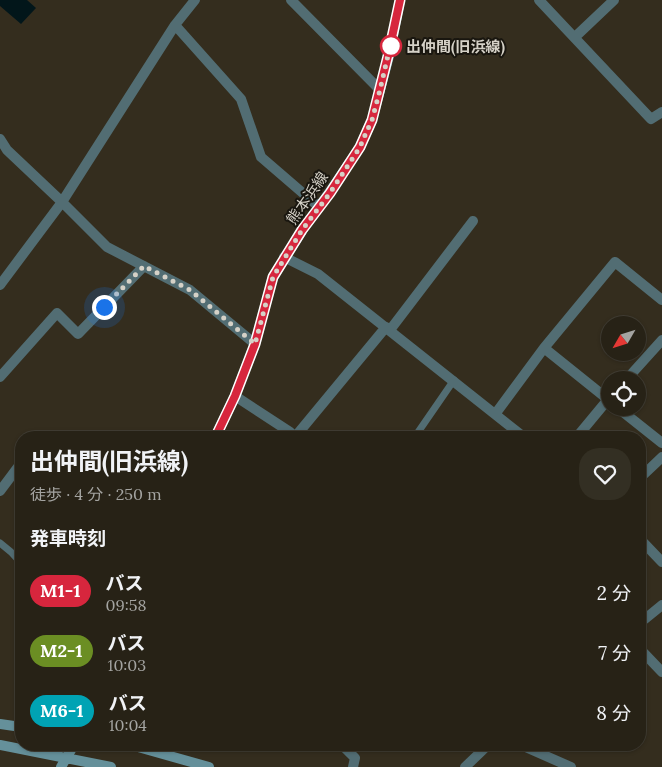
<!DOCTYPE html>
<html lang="ja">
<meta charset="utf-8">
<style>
body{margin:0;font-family:Lora,"Noto Sans JP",serif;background:#332f23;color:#f1f3f6;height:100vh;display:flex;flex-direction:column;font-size:19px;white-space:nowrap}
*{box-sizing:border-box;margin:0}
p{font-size:16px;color:#a4a4a1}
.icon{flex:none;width:28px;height:28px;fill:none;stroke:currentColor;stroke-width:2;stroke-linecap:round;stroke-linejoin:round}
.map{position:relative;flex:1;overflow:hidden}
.panel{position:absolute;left:15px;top:431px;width:631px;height:320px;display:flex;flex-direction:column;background:#272216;border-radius:20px;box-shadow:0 1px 4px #0004,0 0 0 1px #433f35}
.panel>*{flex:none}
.badge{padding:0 10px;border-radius:16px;font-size:18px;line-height:32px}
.needle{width:32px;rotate:231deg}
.controls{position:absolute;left:601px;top:316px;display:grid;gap:10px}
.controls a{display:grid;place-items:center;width:45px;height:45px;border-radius:50%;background:#272216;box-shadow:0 1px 4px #0004,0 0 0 1px #433f35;font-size:25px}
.you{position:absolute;width:25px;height:25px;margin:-12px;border:4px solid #fff;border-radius:50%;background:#1a73e8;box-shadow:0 0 0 8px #1a73e833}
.map>.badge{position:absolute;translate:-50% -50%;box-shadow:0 0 0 2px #fff}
h2{padding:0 15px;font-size:19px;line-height:45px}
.round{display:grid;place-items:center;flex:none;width:52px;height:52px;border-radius:20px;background:#332f23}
.head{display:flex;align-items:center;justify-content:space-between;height:85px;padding:0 15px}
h1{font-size:24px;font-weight:700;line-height:38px}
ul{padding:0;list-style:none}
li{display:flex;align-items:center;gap:15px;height:60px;padding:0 15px}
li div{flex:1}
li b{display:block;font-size:19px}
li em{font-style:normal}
li .badge{min-width:55px;font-weight:700;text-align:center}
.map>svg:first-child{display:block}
.water{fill:#02161a}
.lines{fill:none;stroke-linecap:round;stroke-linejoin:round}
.lane{stroke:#526d73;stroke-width:7}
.street{stroke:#526d73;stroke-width:10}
.secondary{stroke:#65909a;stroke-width:10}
.line-casing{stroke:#fff;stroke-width:11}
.line{stroke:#d7263d;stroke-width:8}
.walk{stroke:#d5d1c7;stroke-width:5;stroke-dasharray:0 9}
.stop-dot{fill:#fff;stroke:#d7263d;stroke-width:2.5}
.labels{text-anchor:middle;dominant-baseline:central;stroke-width:4;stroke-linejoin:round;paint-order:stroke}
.stop-label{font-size:15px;font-weight:bold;fill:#d5d1c7;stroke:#19160f;text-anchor:start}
.street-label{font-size:15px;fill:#d5d1c7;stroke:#19160f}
</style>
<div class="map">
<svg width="662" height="767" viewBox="0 0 662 767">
<rect width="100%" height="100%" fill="#342d1e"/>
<path class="water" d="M0,0H27L36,8L21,24L0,6Z"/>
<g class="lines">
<path class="lane" d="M414,438L454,380
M0,543L11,552L21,563"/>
<path class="street" d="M291,0L380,90
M539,0L651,119L662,112
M175,25L241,99L261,157L319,207
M575,37L614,0
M0,139L7,150L62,202L107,247L190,290L255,344
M284,257L318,274L525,438
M0,285L62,202L175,25L195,0
M390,330L473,221
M544,348L610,401
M0,377L57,313L78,334L144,266
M626,380L662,340
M235,396L290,432L296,438
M618,408L662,443
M496,413L544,348L615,262L662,300
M295,437L386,327
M576,438L610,397
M640,478L662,457
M0,491L21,463
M640,539L662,562
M640,623L662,605
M640,649L662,672
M342,745L355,758L353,767
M521,745L571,767
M465,767L488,745"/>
<path class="secondary" d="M215,438L235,396L255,344L273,277L303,229L329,193L360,147L372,120L389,56L400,0
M0,724L21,727
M0,745L111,767
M131,745L209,767
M61,767L74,745"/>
</g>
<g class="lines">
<g class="line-casing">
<path id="line" d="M215,438L235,396L255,344L273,277L302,230L330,193L360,147L372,120L388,56L400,0"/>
</g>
<use href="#line" class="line"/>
<path class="walk" d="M104,307L144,266L190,290L255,344L273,277L302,230L330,193L360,147L366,133L372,120L380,90L392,38L391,46"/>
</g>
<circle class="stop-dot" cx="391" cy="46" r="10"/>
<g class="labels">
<g class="stop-label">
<text x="406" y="46">出仲間(旧浜線)</text>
</g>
<g class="street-label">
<text transform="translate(307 198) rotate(-55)">熊本浜線</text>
</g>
</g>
</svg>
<div class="controls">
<a><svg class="needle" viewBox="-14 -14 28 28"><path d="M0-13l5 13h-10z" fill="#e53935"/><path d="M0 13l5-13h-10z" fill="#a4a4a1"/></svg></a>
<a><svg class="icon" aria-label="locate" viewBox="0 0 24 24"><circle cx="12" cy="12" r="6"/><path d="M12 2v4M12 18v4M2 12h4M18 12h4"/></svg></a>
</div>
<div class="you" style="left:104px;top:307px"></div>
<section class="panel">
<div class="head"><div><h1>出仲間(旧浜線)</h1><p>徒歩 · 4 分 · 250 m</p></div><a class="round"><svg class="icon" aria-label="heart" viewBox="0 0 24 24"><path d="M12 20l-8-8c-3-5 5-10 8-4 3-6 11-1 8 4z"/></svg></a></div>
<h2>発車時刻</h2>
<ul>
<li><span class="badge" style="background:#d7263d;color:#fff">M1-1</span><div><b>バス</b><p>09:58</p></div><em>2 分</em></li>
<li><span class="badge" style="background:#6b8e23;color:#fff">M2-1</span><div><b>バス</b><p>10:03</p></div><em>7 分</em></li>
<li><span class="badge" style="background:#00a3b4;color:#fff">M6-1</span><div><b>バス</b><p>10:04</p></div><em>8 分</em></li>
</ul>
</section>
</div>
